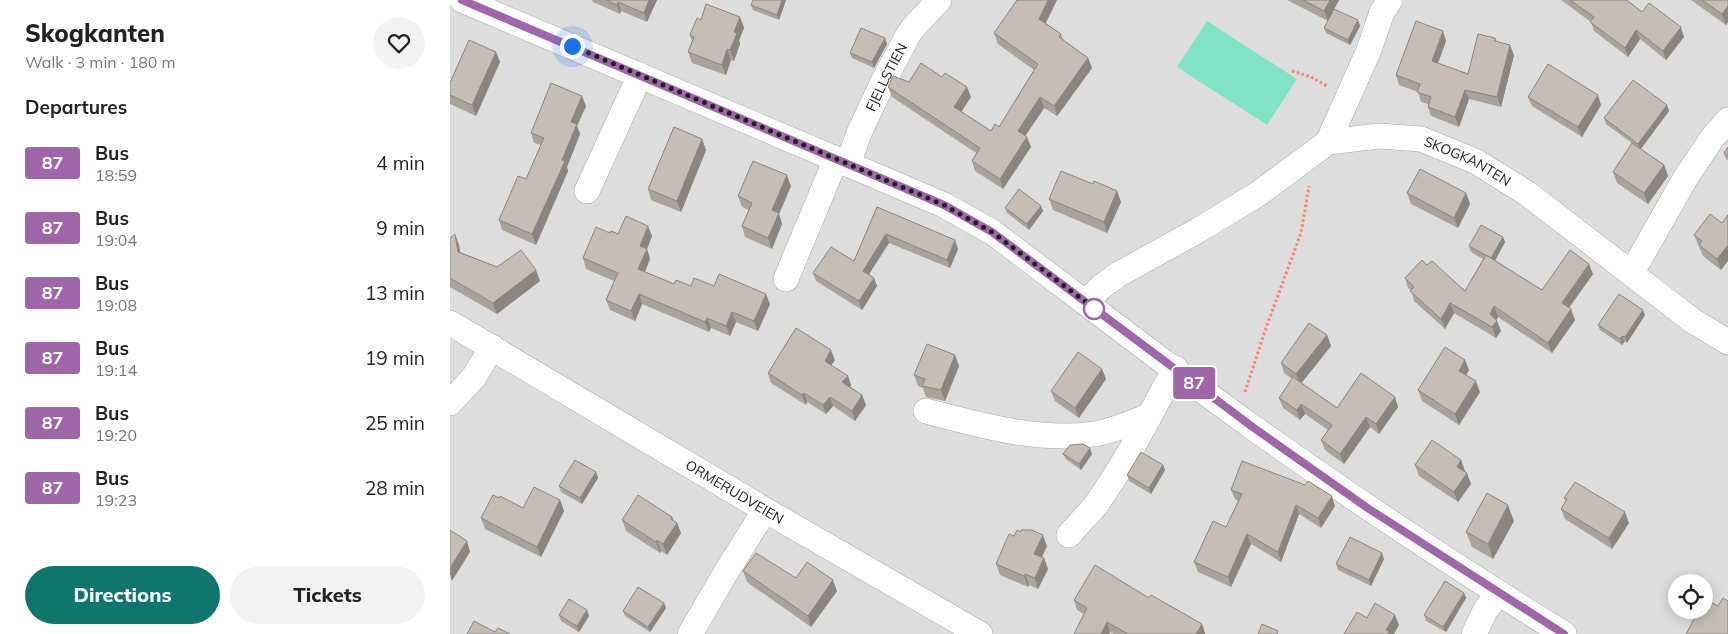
<!DOCTYPE html>
<meta charset="utf-8">
<style>
body{margin:0;font-family:Mulish,sans-serif;background:#f2f2f2;color:#222;height:100vh;display:flex;flex-direction:column;font-size:19px;white-space:nowrap}
*{box-sizing:border-box;margin:0}
p{font-size:16px;color:#767676}
.icon{flex:none;width:28px;height:28px;fill:none;stroke:currentColor;stroke-width:2;stroke-linecap:round;stroke-linejoin:round}
.map{position:relative;flex:1;overflow:hidden}
.sheet{display:flex;flex-direction:column;background:#fff;width:450px}
.sheet>*{flex:none}
.badge{padding:0 10px;border-radius:4px;font-size:18px;line-height:32px}
.fabs{position:absolute;left:1218px;top:574px;display:grid;gap:10px}
.fabs a{display:grid;place-items:center;width:45px;height:45px;border-radius:50%;background:#fff;box-shadow:0 2px 12px #0003;font-size:25px}
.you{position:absolute;width:25px;height:25px;margin:-12px;border:4px solid #fff;border-radius:50%;background:#1a73e8;box-shadow:0 0 0 8px #1a73e833}
.map>.badge{position:absolute;translate:-50% -50%;box-shadow:0 0 0 2px #fff}
h2{padding:0 25px;font-size:19px;line-height:45px}
.round{display:grid;place-items:center;flex:none;width:52px;height:52px;border-radius:26px;background:#f2f2f2}
.head{display:flex;align-items:center;justify-content:space-between;height:85px;padding:0 25px}
h1{font-size:24px;font-weight:800;line-height:38px}
.button{display:flex;gap:10px;margin-top:auto;padding:10px 25px}
.button a{flex:1;height:58px;border-radius:30px;background:#0f766e;color:#fff;font-size:20px;font-weight:800;line-height:58px;text-align:center}
.button a+a{background:#f2f2f2;color:#222}
ul{padding:0;list-style:none}
li{display:flex;align-items:center;gap:15px;height:65px;padding:0 25px}
li div{flex:1}
li b{display:block;font-size:19px}
li em{font-style:normal}
li .badge{min-width:55px;font-weight:700;text-align:center}
main{display:flex;flex:1;min-height:0}
.map>svg:first-child{display:block}
.residential{fill:#dedddd;fill-rule:evenodd}
.pitch{fill:#81e3c5}
.lines{fill:none;stroke-linecap:round;stroke-linejoin:round}
.minor-casing{stroke:#a7a7a7;stroke-width:26}
.path{stroke:#ff846a;stroke-width:3;stroke-dasharray:2.5 2.5;stroke-linecap:butt}
.minor{stroke:#fff;stroke-width:25}
.wall{fill:#aaa39c}
.shaded-wall{fill:#8b857f}
.building{fill:#c6beb5;stroke:#8b857f}
.line-casing{stroke:#fff;stroke-width:11}
.line{stroke:#a066aa;stroke-width:8}
.walk{stroke:#202020;stroke-width:5;stroke-dasharray:0 9}
.stop-dot{fill:#fff;stroke:#a066aa;stroke-width:2.5}
.labels{text-anchor:middle;dominant-baseline:central;stroke-width:4;stroke-linejoin:round;paint-order:stroke}
.street-label{font-size:14px;fill:#202020;stroke:#fff}
</style>
<main>
<section class="sheet">
<div class="head"><div><h1>Skogkanten</h1><p>Walk · 3 min · 180 m</p></div><a class="round"><svg class="icon" aria-label="heart" viewBox="0 0 24 24"><path d="M12 20l-8-8c-3-5 5-10 8-4 3-6 11-1 8 4z"/></svg></a></div>
<h2>Departures</h2>
<ul>
<li><span class="badge" style="background:#a066aa;color:#fff">87</span><div><b>Bus</b><p>18:59</p></div><em>4 min</em></li>
<li><span class="badge" style="background:#a066aa;color:#fff">87</span><div><b>Bus</b><p>19:04</p></div><em>9 min</em></li>
<li><span class="badge" style="background:#a066aa;color:#fff">87</span><div><b>Bus</b><p>19:08</p></div><em>13 min</em></li>
<li><span class="badge" style="background:#a066aa;color:#fff">87</span><div><b>Bus</b><p>19:14</p></div><em>19 min</em></li>
<li><span class="badge" style="background:#a066aa;color:#fff">87</span><div><b>Bus</b><p>19:20</p></div><em>25 min</em></li>
<li><span class="badge" style="background:#a066aa;color:#fff">87</span><div><b>Bus</b><p>19:23</p></div><em>28 min</em></li>
</ul>
<div class="button"><a>Directions</a><a>Tickets</a></div>
</section>
<div class="map">
<svg width="1278" height="634" viewBox="0 0 1278 634">
<rect width="100%" height="100%" fill="#f1eee6"/>
<path class="residential" d="M0,0H1278V634H0ZM1226,582H1254V610H1226Z"/>
<path class="pitch" d="M757,21L847,79L817,125L727,67Z"/>
<g class="lines">
<g class="minor-casing">
<g id="minor">
<path d="M12,0L494,205L542,232C630,298 716,365 805,429C906,501 1009,569 1114,634"/>
<path d="M878,142L919,50L932,12L940,0"/>
<path id="s1" d="M398,164L409,133L433,82L457,37L462,29L489,0"/>
<path d="M137,191L190,75"/>
<path d="M1180,272L1189,260L1236,177L1263,137L1278,120"/>
<path d="M336,279L386,159"/>
<path id="s2" d="M636,302L651,287L669,274L747,231L808,194L878,142L929,136L971,139L1025,161L1078,194L1243,321L1278,342"/>
<path id="s3" d="M0,323L315,510L530,634"/>
<path d="M0,403L24,377L42,347"/>
<path d="M476,411C530,425 588,442 644,434C663,431 681,423 699,416"/>
<path d="M619,535C627,525 637,516 645,506C676,463 700,415 725,368"/>
<path d="M240,634L278,569L315,510"/>
<path d="M1024,634L1036,609L1049,594"/>
</g>
</g>
<path class="path" d="M842,71L861,77L877,86
M795,392L816,328L851,233L859,186"/>
<use href="#minor" class="minor"/>
</g>
<path class="wall" d="M142,0H207L197,22L171,11L170,14L143,2Z
M303,0H336L329,20L303,10L301,5Z
M837,0H889L884,9L908,20L910,26L900,45L876,33L874,28L878,21Z
M1111,0H1177L1192,12L1234,37L1216,60L1190,39L1178,57L1144,31L1141,22Z
M1241,0H1278V22L1276,25Z
M290,17L294,28L289,40L290,44L284,61L281,60L276,75L242,63L238,52L242,41L240,35L251,20Z
M596,24L611,34L613,40L638,58L642,68L607,116L594,108L575,136L581,147L553,189L525,171L522,161L526,153L442,97L438,87L459,82L521,97L511,111L541,131L549,127L584,70L548,44L544,33Z
M993,31L996,41L988,63L1018,74L1045,38L1047,42L1064,55L1051,107L1019,99L1009,127L981,116L978,107V104L971,102L968,92L949,85L946,75Z
M435,38L437,44L424,68L402,58L400,53Z
M46,52L50,62L26,116L0,104V83Z
M1078,97L1151,105L1132,137L1082,106Z
M1217,105L1219,111L1191,149L1214,165L1218,176L1198,204L1167,183L1163,172L1182,143L1156,124L1154,118Z
M136,106L127,126L130,134L117,167L118,171L86,245L52,230L49,220L76,179L91,145L84,143L81,133Z
M252,139L256,150L231,212L201,200L198,189Z
M1278,147V160L1276,159L1274,153Z
M643,184L671,202L657,233L603,210L599,199Z
M341,186L329,214L332,224L322,249L295,237L292,226L299,210L292,207L288,196Z
M957,193H1016L1020,204L1008,228L961,204Z
M591,206L593,211L579,230L557,213L555,208Z
M427,207L508,249L500,268L439,243L419,274L424,278L427,286L412,310L366,281L363,273L404,261Z
M1272,223L1271,270L1253,256L1244,235Z
M160,233L202,236L197,249L200,259L195,272L224,284L241,286H264L320,304L308,331L286,322L280,336L261,328L259,332L192,304L185,321L160,310L156,300L164,281L136,269L133,258Z
M1053,237L1055,242L1045,261L1092,290L1143,274L1119,308L1125,320L1102,353L1048,317L1046,320L1051,331L1046,338L1004,313L995,329L964,301L961,290L958,288L955,278L977,265L1015,291L1033,259L1021,252L1019,246Z
M0,238L9,245L10,252L47,267L90,281L47,314L0,287Z
M1195,315L1177,343L1175,341L1172,345L1150,330L1148,325Z
M877,335L881,346L851,383L887,408L945,397L948,407L929,434L920,427L894,464L875,450L871,440L878,430L855,414L850,420L833,408L829,398L842,379L834,373L831,363Z
M385,360L381,365L398,376L401,385L400,387L412,395L416,405L405,421L383,406L376,414L357,402L356,405L321,383L318,373Z
M1015,360L1019,370L1016,375L1030,392L1009,425L972,401L968,390Z
M509,366L495,401L476,397L473,388L468,386L464,375Z
M652,369L656,379L629,418L605,401L601,391Z
M613,454H642L631,470L616,459Z
M1011,460L1014,472L1021,484L1008,502L969,476L965,465Z
M713,465L715,470L701,494L679,481L677,475Z
M146,472L148,478L132,504L111,492L109,486Z
M781,490L885,506L871,528L849,514L831,562L801,544L781,587L748,572L744,562L776,527L788,501L785,499Z
M1114,498L1179,523L1162,549L1115,519L1111,509L1116,501Z
M110,500L114,511L91,557L35,529L31,518Z
M222,517L223,520L227,523L231,533L217,555L211,551L210,553L176,531L172,520Z
M1064,521L1043,559L1022,547L1016,532Z
M564,536L597,546L592,557L594,558L598,569L588,589L579,585L578,587L550,575L546,564Z
M934,559L921,586L888,570L886,564Z
M293,571L346,578L387,591L361,627L297,582Z
M1014,593L1016,598L996,632L976,621L974,615Z
M699,598L752,624L755,633V634H664L660,632L659,634H624L634,614L627,610L624,600Z
M214,603L216,608L200,632L175,616L173,611Z
M137,610L139,616L129,632L111,621L109,615Z"/>
<path class="shaded-wall" d="M199,0H207L197,22L194,13Z
M332,0H336L329,20L327,15Z
M598,0H607L593,29L589,19Z
M880,0H889L878,21L874,11Z
M168,2L171,11L170,14L167,5Z
M1278,6V22L1276,25L1272,14Z
M290,17L294,28L289,40L290,44L284,61L280,50L284,32Z
M908,20L910,26L900,45L898,40Z
M1231,27L1234,37L1216,60L1213,51Z
M1186,30L1190,39L1178,57L1175,48Z
M993,31L996,41L985,71L982,61Z
M435,38L437,44L424,68L422,62Z
M1060,45L1064,55L1051,107L1047,97Z
M277,49L281,60L276,75L272,65Z
M46,52L50,62L26,116L22,105Z
M638,58L642,68L607,116L604,106Z
M517,87L521,97L508,117L504,107Z
M1015,90L1019,99L1009,127L1005,117Z
M1148,95L1151,105L1132,137L1128,127Z
M132,96L136,106L127,126L130,134L117,167L118,171L86,245L82,234L112,160L121,122Z
M590,97L594,108L572,141L568,131Z
M1217,105L1219,111L1190,150L1188,144Z
M577,137L581,147L553,189L550,179Z
M252,139L256,150L231,212L227,201Z
M1214,165L1218,176L1198,204L1194,193Z
M337,175L341,186L329,214L332,224L322,249L318,238L322,210Z
M667,191L671,202L657,233L654,222Z
M1016,193L1020,204L1008,228L1004,218Z
M591,206L593,211L579,230L577,224Z
M198,226L202,236L197,249L200,259L192,279L188,269L190,246Z
M5,234L9,245L12,262L8,252Z
M436,234L439,243L416,279L413,271Z
M1053,237L1055,242L1043,264L1041,258Z
M505,240L508,249L500,268L497,260Z
M1278,245V261L1271,270L1267,259Z
M1139,264L1143,274L1115,313L1112,303Z
M86,270L90,281L47,314L43,303Z
M424,278L427,286L412,310L409,301Z
M189,294L192,304L185,321L181,311Z
M316,294L320,304L308,331L304,321Z
M1000,303L1004,313L995,329L991,319Z
M1044,306L1048,317L1044,324L1040,314Z
M1121,309L1125,320L1102,353L1098,343Z
M1193,310L1195,315L1177,343L1175,337Z
M282,312L286,322L280,336L276,326Z
M257,318L261,328L259,332L255,322Z
M1047,321L1051,331L1046,338L1042,327Z
M877,335L881,346L850,385L846,374Z
M1172,336L1175,341L1172,345L1170,339Z
M381,350L385,360L378,370L375,361Z
M505,355L509,366L495,401L491,390Z
M1015,360L1019,370L1013,381L1009,371Z
M652,369L656,379L629,418L625,408Z
M398,376L401,385L396,392L392,382Z
M1026,381L1030,392L1009,425L1005,414Z
M354,393L357,402L356,405L352,395Z
M412,395L416,405L405,421L402,411Z
M380,397L383,406L376,414L373,405Z
M945,397L948,407L929,434L926,424Z
M851,404L855,414L850,420L847,410Z
M916,417L920,427L894,464L890,454Z
M640,448L642,454L631,470L629,464Z
M1011,460L1015,471L1011,478L1007,467Z
M713,465L715,470L701,494L699,488Z
M146,472L148,478L132,504L130,498Z
M1017,473L1021,484L1008,502L1004,492Z
M882,496L885,506L871,528L868,518Z
M110,500L114,511L91,557L87,547Z
M846,505L849,514L831,562L828,552Z
M1058,505L1064,521L1043,559L1038,544Z
M1175,512L1179,523L1162,549L1159,538Z
M222,517L225,526L227,523L231,533L217,555L213,544Z
M797,534L801,544L781,587L778,577Z
M593,535L597,546L588,565L584,554Z
M207,540L211,551L210,553L206,542Z
M17,541L20,552L2,581L0,574V568Z
M932,553L934,559L921,586L919,580Z
M594,558L598,569L588,589L585,578Z
M575,574L579,585L578,587L574,576Z
M383,580L387,591L361,627L358,616Z
M1014,593L1016,598L996,632L993,627Z
M214,603L216,608L200,632L198,627Z
M137,610L139,616L129,632L127,626Z
M945,615L949,625L944,634H938L936,630Z
M657,622L660,632L659,634H651Z
M752,624L755,633V634H746Z"/>
<path class="building" d="M156,0H199L194,13L168,2L167,5Z
M303,0H332L327,15L301,5Z
M567,0H598L589,19L611,34L609,37L638,58L604,106L590,97L568,131L577,137L550,179L522,161L530,148L438,87L443,76L459,82L471,63L492,77L495,73L517,87L504,107L541,131L545,124L549,127L588,64L544,33Z
M853,0H880L874,11Z
M1120,0H1177L1192,12L1199,3L1231,27L1213,51L1186,30L1175,48L1140,22L1144,17Z
M1252,0H1278V6L1272,14Z
M256,4L290,17L284,32L287,33L280,50L277,49L272,65L238,52L244,37L240,35L247,18L251,20Z
M884,9L908,20L898,40L874,28Z
M966,21L993,31L982,61L1018,74L1028,34L1045,38V41L1060,45L1047,97L1015,90L1005,117L978,107L981,97L967,92L970,84L946,75Z
M411,28L435,38L422,62L400,53Z
M19,40L46,52L22,105L0,95V83Z
M1098,64L1148,95L1128,127L1078,97Z
M1183,80L1217,105L1188,144L1154,118Z
M101,83L132,96L121,122L127,124L112,160L115,161L82,234L49,220L68,176L76,179L94,138L81,133Z
M224,127L252,139L227,201L198,189Z
M1182,143L1214,165L1194,193L1163,172Z
M1278,147V156L1274,153Z
M303,161L337,175L322,210L329,213L318,238L292,226L302,203L288,196Z
M970,169L1016,193L1004,218L957,193Z
M611,171L643,184L644,181L667,191L654,222L599,199Z
M569,189L591,206L577,224L555,208Z
M427,207L505,240L497,260L436,234L413,271L424,278L409,301L363,273L381,247L404,261Z
M1260,214L1272,223L1278,215V245L1267,259L1249,245L1252,241L1244,235Z
M176,216L198,226L190,246L197,249L188,269L224,284L226,280L241,286L244,278L264,286L269,274L316,294L304,321L282,312L276,326L257,318L255,322L189,294L181,311L156,300L168,273L133,258L146,227L160,233L161,231L168,234Z
M1031,225L1053,237L1041,258L1019,246Z
M5,234L8,252L47,267L71,250L86,270L43,303L0,278V238Z
M1120,250L1139,264L1112,303L1121,309L1098,343L1044,306L1040,314L1047,321L1042,327L1000,303L991,319L960,291L964,287L955,278L972,260L977,265L982,261L1015,291L1036,255L1092,290Z
M1169,294L1193,310L1175,337L1172,336L1170,339L1148,325Z
M859,323L877,335L846,374L831,363Z
M346,328L381,350L375,361L398,376L392,382L412,395L402,411L380,397L373,405L354,393L352,395L318,373Z
M477,344L505,355L491,390L472,386L475,379L464,375Z
M995,347L1015,360L1009,371L1026,381L1005,414L968,390Z
M628,352L652,369L625,408L601,391Z
M911,373L945,397L926,424L916,417L890,454L871,440L882,425L851,404L847,410L829,398L843,377L887,408Z
M982,440L1011,460L1007,467L1017,473L1004,492L965,465Z
M633,444L640,448L629,464L613,454L620,445Z
M691,452L713,465L699,488L677,475Z
M125,460L146,472L130,498L109,486Z
M792,461L855,485L858,481L882,496L868,518L846,505L828,552L797,534L778,577L744,562L763,521L776,527L792,494L781,490Z
M1125,482L1175,512L1159,538L1111,509L1117,499L1114,498Z
M84,487L110,500L87,547L31,518L43,495L49,498L50,496L73,508Z
M1037,493L1058,505L1038,544L1016,532Z
M188,495L222,517L221,519L227,523L213,544L207,540L206,542L172,520Z
M0,530L17,541L0,568Z
M567,530L571,532V530H582L593,535L584,554L594,558L585,578L575,574L574,576L546,564L559,534L564,536Z
M900,537L932,553L919,580L886,564Z
M306,553L346,578L357,562L383,580L358,616L293,571Z
M645,565L699,598L701,595L752,624L746,634H678L657,622L651,634H624L637,608L624,600Z
M995,581L1014,593L993,627L974,615Z
M188,587L214,603L198,627L173,611Z
M1273,598L1278,601V634H1236L1249,610H1254V602L1255,599L1268,606Z
M119,599L137,610L127,626L109,615Z
M925,603L945,615L936,630L939,631L938,634H894L907,612L917,618Z
M24,621L45,632L48,628L60,634H17Z
M812,624L828,631L827,634H808Z"/>
<g class="lines">
<g class="line-casing">
<path id="line" d="M12,0L494,205L542,232L804,428L919,509L1114,634"/>
</g>
<use href="#line" class="line"/>
<path class="walk" d="M122,46L494,205L542,232L652,314L644,309"/>
</g>
<circle class="stop-dot" cx="644" cy="309" r="10"/>
<g class="labels">
<g class="street-label">
<text stroke="none"><textPath href="#s1" startOffset="95">FJELLSTIEN</textPath></text>
<text stroke="none"><textPath href="#s2" startOffset="436">SKOGKANTEN</textPath></text>
<text stroke="none"><textPath href="#s3" startOffset="331">ORMERUDVEIEN</textPath></text>
</g>
</g>
</svg>
<div class="fabs">
<a><svg class="icon" aria-label="locate" viewBox="0 0 24 24"><circle cx="12" cy="12" r="6"/><path d="M12 2v4M12 18v4M2 12h4M18 12h4"/></svg></a>
</div>
<div class="you" style="left:122px;top:46px"></div>
<b class="badge" style="left:744px;top:383px;background:#a066aa;color:#fff">87</b>
</div>
</main>
